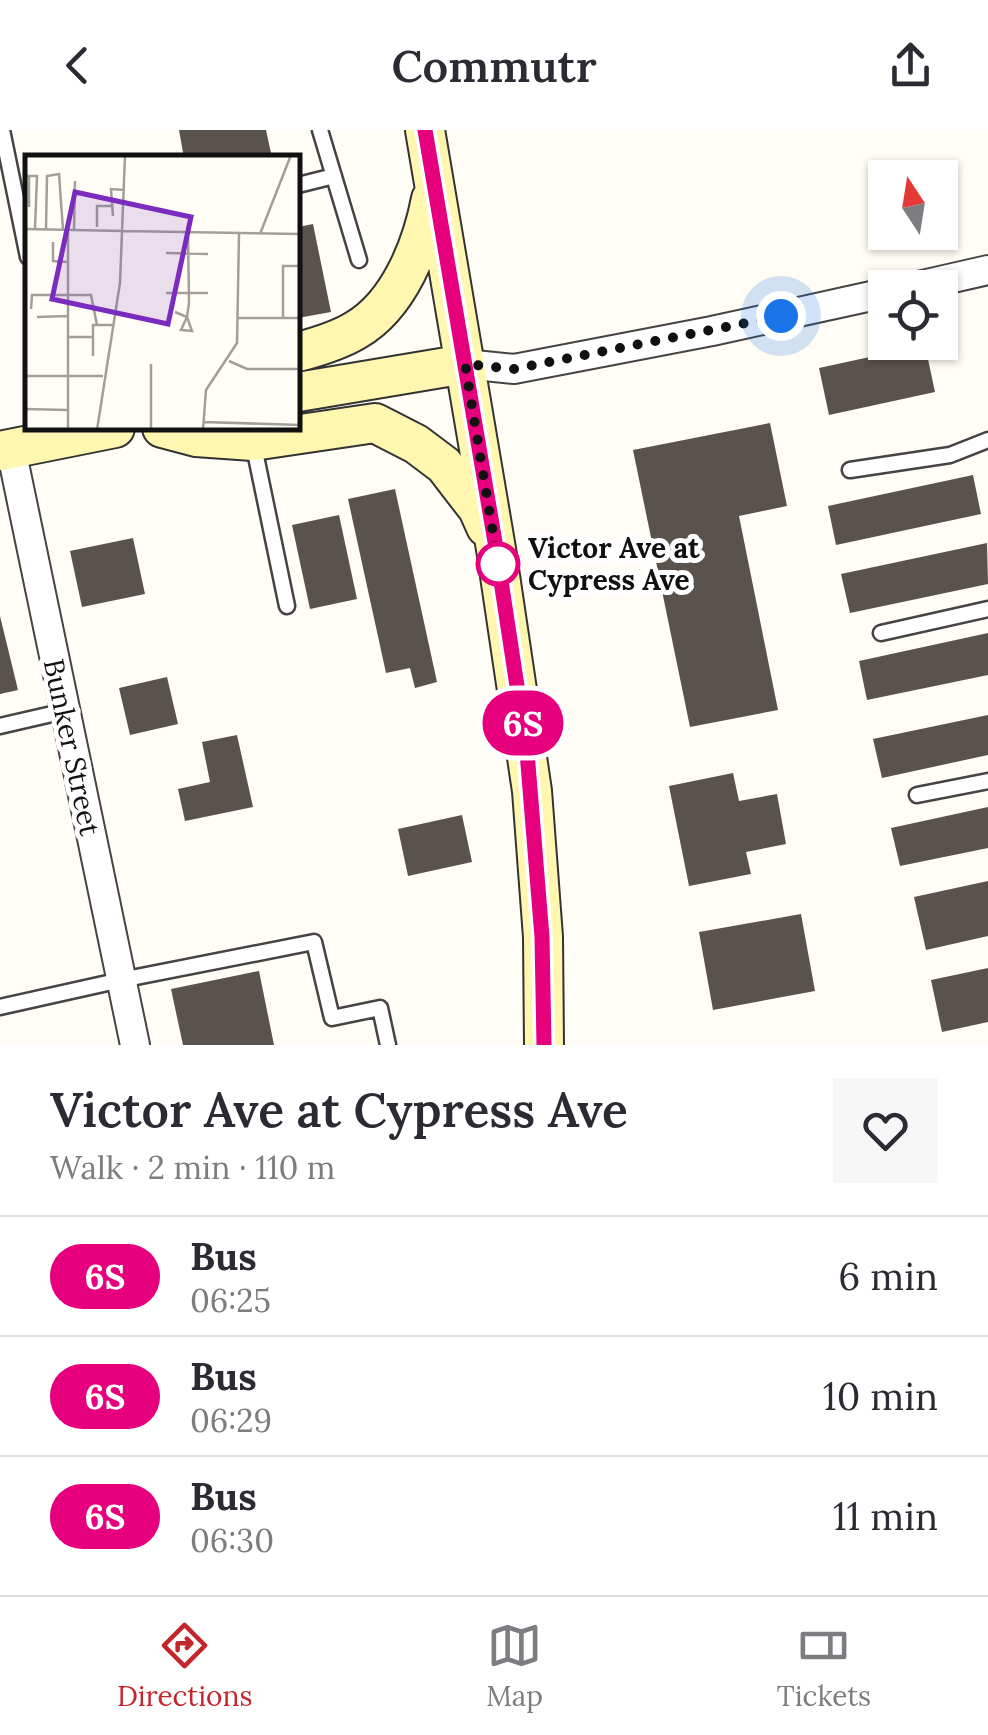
<!DOCTYPE html>
<meta charset="utf-8">
<style>
body{margin:0;font-family:Lora,serif;background:#f7f7f7;color:#2b2b33;height:100vh;display:flex;flex-direction:column;font-size:38px;white-space:nowrap}
*{box-sizing:border-box;margin:0}
p{font-size:32px;color:#7c7c81}
.icon{flex:none;width:55px;height:55px;fill:none;stroke:currentColor;stroke-width:2;stroke-linecap:round;stroke-linejoin:round}
.map{position:relative;height:915px;overflow:hidden}
.sheet{display:flex;flex-direction:column;background:#fff;flex:1}
.sheet>*{flex:none}
.badge{padding:0 20px;border-radius:32px;font-size:35px;line-height:65px}
.needle{width:65px;rotate:348deg}
.controls{position:absolute;left:868px;top:30px;display:grid;gap:20px}
.controls a{display:grid;place-items:center;width:90px;height:90px;border-radius:0px;background:#fff;box-shadow:0 2px 8px #0004;font-size:50px}
.you{position:absolute;width:50px;height:50px;margin:-25px;border:8px solid #fff;border-radius:50%;background:#1a73e8;box-shadow:0 0 0 15px #1a73e833}
.map>.badge{position:absolute;translate:-50% -50%;box-shadow:0 0 0 5px #fff}
.round{display:grid;place-items:center;flex:none;width:105px;height:105px;border-radius:0px;background:#f7f7f7}
.summary{display:flex;align-items:center;justify-content:space-between;height:170px;padding:0 50px}
h1{font-size:48px;font-weight:600;line-height:75px}
ul{padding:0;list-style:none}
li{display:flex;align-items:center;gap:30px;height:120px;padding:0 50px;border-top:2px solid #e1e1e2}
li div{flex:1}
li b{display:block;font-size:38px}
li em{font-style:normal}
li .badge{min-width:110px;font-weight:700;text-align:center}
header{display:flex;justify-content:space-between;align-items:center;height:130px;padding:0 50px;background:#fff;font-size:45px;font-weight:600}
.menu{display:flex;justify-content:space-around;align-items:center;height:140px;border-top:2px solid #e1e1e2;background:#fff;font-size:28px;color:#7c7c81}
.menu a{display:grid;justify-items:center;gap:5px}
.menu .active{color:#c4262e}
.map>svg:first-child{display:block}
.building{fill:#5a524d}
.lines{fill:none;stroke-linecap:round;stroke-linejoin:round}
.service-casing{stroke:#444;stroke-width:19}
.minor-casing{stroke:#444;stroke-width:32}
.secondary-casing{stroke:#333;stroke-width:42}
.service{stroke:#fff;stroke-width:14}
.minor{stroke:#fff;stroke-width:28}
.secondary{stroke:#fff6b0;stroke-width:38}
.line-casing{stroke:#fff;stroke-width:22}
.line{stroke:#e6007e;stroke-width:15}
.walk{stroke:#111;stroke-width:10;stroke-dasharray:0 18}
.stop-dot{fill:#fff;stroke:#e6007e;stroke-width:5}
.labels{text-anchor:middle;dominant-baseline:central;stroke-width:10;stroke-linejoin:round;paint-order:stroke}
.stop-label{font-size:28px;font-weight:bold;fill:#111;stroke:#fff;text-anchor:start}
.street-label{font-size:28px;fill:#111;stroke:#fff}
.inset-road{fill:none;stroke:#a09f9a;stroke-width:2.5}
.view{fill:#7b2cbf;fill-opacity:0.15;stroke:#7b2cbf;stroke-width:5}
.inset-edge{fill:none;stroke:#111;stroke-width:5}
</style>
<header><svg class="icon" aria-label="back" viewBox="0 0 24 24"><path d="M15 5l-7 7 7 7"/></svg>Commutr<svg class="icon" aria-label="share" viewBox="0 0 24 24"><path d="M12 15V3M7 8l5-5 5 5M5 13v7h14v-7"/></svg></header>
<div class="map">
<svg width="988" height="915" viewBox="0 0 988 915">
<rect width="100%" height="100%" fill="#fffdf5"/>
<path class="building" d="M179,0H266L271,23L251,28H184Z
M313,94L331,182L298,188V97Z
M925,215L935,262L829,285L819,238Z
M770,293L787,376L739,386L778,580L690,597L633,320Z
M973,345L981,384L836,415L828,376Z
M395,359L437,552L415,558L410,538L386,543L348,369Z
M339,385L357,469L310,479L292,395Z
M133,408L145,464L82,477L70,421Z
M987,413L988,454L850,483L841,444Z
M0,486L18,560L0,564Z
M988,503V545L867,570L859,531Z
M167,547L178,594L130,605L119,558Z
M988,585V625L882,648L873,609Z
M237,605L253,677L185,691L178,659L210,652L202,612Z
M733,643L739,671L777,664L786,714L746,722L751,744L689,756L669,656Z
M988,677V718L900,736L891,698Z
M462,685L472,732L408,746L398,699Z
M988,751V806L926,820L914,767Z
M801,784L815,861L713,880L699,802Z
M988,838V892L942,902L931,850Z
M259,841L274,915H183L171,859Z"/>
<g class="lines">
<g class="service-casing">
<path id="service" d="M2,0L28,127
M320,0L359,130
M298,55L334,46
M253,312L287,476
M850,340L950,325L988,310
M881,503L988,479
M0,596L65,581
M917,665L988,651
M0,877L121,850L314,812L332,888L380,878L388,915"/>
</g>
<g class="minor-casing">
<path id="minor" d="M909,158L988,140
M465,234L514,239L712,201L885,163
M11,319L135,915"/>
</g>
<g class="secondary-casing">
<path id="secondary" d="M425,0L496,419L532,661L543,807L544,915
M298,222C317,217 338,211 356,200C399,175 422,116 431,69
M298,262L465,234
M162,298L196,307L253,311L375,293L416,314L444,335L478,379L486,397
M0,321L115,298"/>
</g>
<use href="#service" class="service"/>
<use href="#minor" class="minor"/>
<use href="#secondary" class="secondary"/>
</g>
<g class="lines">
<g class="line-casing">
<path id="line" d="M425,0L496,418L527,622L542,807L544,915"/>
</g>
<use href="#line" class="line"/>
<path class="walk" d="M498,434L465,234L514,239L781,186"/>
</g>
<circle class="stop-dot" cx="498" cy="434" r="20"/>
<g class="labels">
<g class="stop-label">
<text x="528" y="418">Victor Ave at<tspan x="528" dy="32">Cypress Ave</tspan></text>
</g>
<g class="street-label">
<text transform="translate(72 617) rotate(78)">Bunker Street</text>
</g>
</g>
<g transform="translate(25 25)">
<rect width="275" height="275" fill="#fffdf5"/>
<path class="inset-road" d="M0,21H12L10,74M4,52V21M88,61L86,34L100,35M72,72V51H88M0,74L98,76M21,74L22,21L34,19L38,75M49,75L50,26M98,76L275,79M235,79L266,0M28,87V106L43,107M141,98L183,99M141,138H183M6,154L7,140H66L72,170M150,157L162,162L167,176L156,175L162,162L164,148L163,78M12,162L43,161M212,163H275M258,163V111H275M43,182H68V201M68,182V170H88M204,206L222,214H275M0,221H78M0,254L42,255M179,267L275,270M43,275V75M72,275L95,128L100,0M126,275V209M178,275L181,235L212,188L214,79"/>
<path class="view" d="M50,37L166,62L143,169L27,144Z"/>
<rect width="275" height="275" class="inset-edge"/>
</g>
</svg>
<div class="controls">
<a><svg class="needle" viewBox="-14 -14 28 28"><path d="M0-13l5 13h-10z" fill="#e53935"/><path d="M0 13l5-13h-10z" fill="#7c7c81"/></svg></a>
<a><svg class="icon" aria-label="locate" viewBox="0 0 24 24"><circle cx="12" cy="12" r="6"/><path d="M12 2v4M12 18v4M2 12h4M18 12h4"/></svg></a>
</div>
<div class="you" style="left:781px;top:186px"></div>
<b class="badge" style="left:523px;top:593px;background:#e6007e;color:#fff">6S</b>
</div>
<section class="sheet">
<div class="summary"><div><h1>Victor Ave at Cypress Ave</h1><p>Walk · 2 min · 110 m</p></div><a class="round"><svg class="icon" aria-label="heart" viewBox="0 0 24 24"><path d="M12 20l-8-8c-3-5 5-10 8-4 3-6 11-1 8 4z"/></svg></a></div>
<ul>
<li><span class="badge" style="background:#e6007e;color:#fff">6S</span><div><b>Bus</b><p>06:25</p></div><em>6 min</em></li>
<li><span class="badge" style="background:#e6007e;color:#fff">6S</span><div><b>Bus</b><p>06:29</p></div><em>10 min</em></li>
<li><span class="badge" style="background:#e6007e;color:#fff">6S</span><div><b>Bus</b><p>06:30</p></div><em>11 min</em></li>
</ul>
</section>
<nav class="menu">
<a class="active"><svg class="icon" aria-label="directions" viewBox="0 0 24 24"><path d="M12 3l9 9-9 9-9-9zM9 14v-3h6M13 9l2 2-2 2"/></svg>Directions</a>
<a><svg class="icon" aria-label="map" viewBox="0 0 24 24"><path d="M3 6l6-2 6 2 6-2v14l-6 2-6-2-6 2zM9 4v14M15 6v14"/></svg>Map</a>
<a><svg class="icon" aria-label="tickets" viewBox="0 0 24 24"><path d="M3 7h18v10H3zM15 7v10"/></svg>Tickets</a>
</nav>
